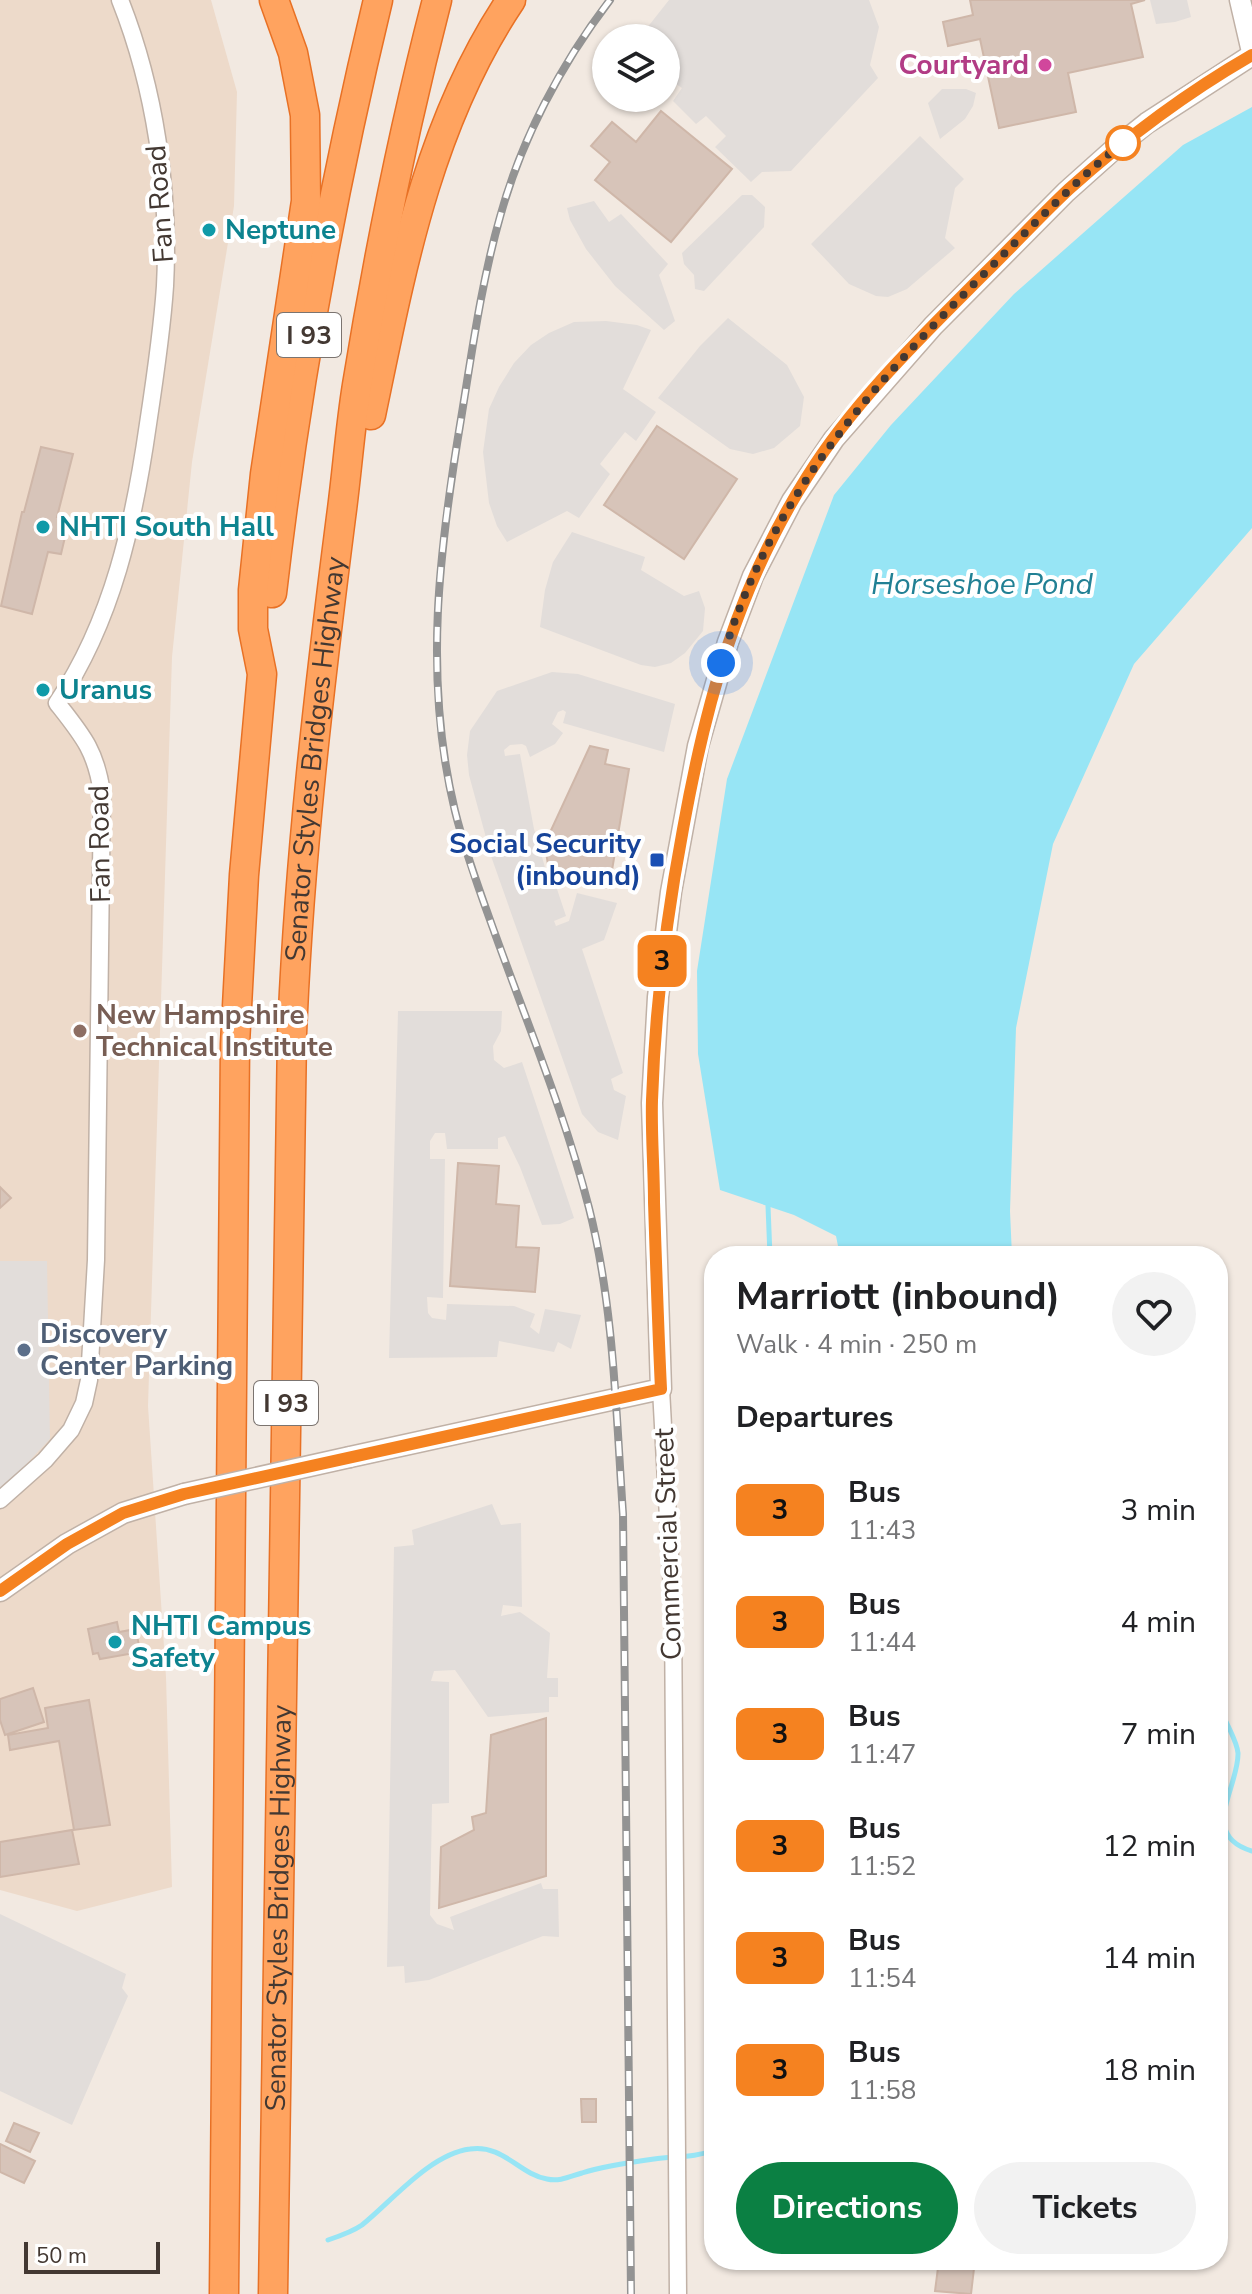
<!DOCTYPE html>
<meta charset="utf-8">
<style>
body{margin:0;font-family:"Nunito Sans",sans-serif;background:#f2f2f2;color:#202124;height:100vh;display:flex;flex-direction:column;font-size:30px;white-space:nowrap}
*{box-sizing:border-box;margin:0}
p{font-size:26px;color:#757577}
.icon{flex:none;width:44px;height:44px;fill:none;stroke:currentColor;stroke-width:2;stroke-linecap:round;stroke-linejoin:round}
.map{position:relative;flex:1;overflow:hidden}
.panel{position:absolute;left:704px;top:1246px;width:524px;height:1024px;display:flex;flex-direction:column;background:#fff;border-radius:32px;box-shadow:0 2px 6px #0004}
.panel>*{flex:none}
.badge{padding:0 16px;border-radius:12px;font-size:28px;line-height:52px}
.fabs{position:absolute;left:592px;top:24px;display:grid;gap:16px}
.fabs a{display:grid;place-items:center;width:88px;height:88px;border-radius:50%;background:#fff;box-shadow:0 2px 6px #0004;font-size:40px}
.scale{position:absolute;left:24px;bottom:20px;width:136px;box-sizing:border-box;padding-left:8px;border:4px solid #433832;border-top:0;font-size:22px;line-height:28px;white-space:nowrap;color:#433832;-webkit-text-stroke:6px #fff;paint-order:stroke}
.you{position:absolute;width:40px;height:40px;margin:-20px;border:6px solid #fff;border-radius:50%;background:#1a73e8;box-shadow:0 0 0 12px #1a73e833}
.map>.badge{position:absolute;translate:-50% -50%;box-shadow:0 0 0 4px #fff}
h2{padding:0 32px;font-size:30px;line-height:72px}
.round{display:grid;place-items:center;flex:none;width:84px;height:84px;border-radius:42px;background:#f2f2f2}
.summary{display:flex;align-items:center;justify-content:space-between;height:136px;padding:0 32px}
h1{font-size:38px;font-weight:700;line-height:60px}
.primary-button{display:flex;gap:16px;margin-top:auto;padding:16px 32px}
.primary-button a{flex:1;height:92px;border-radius:48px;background:#0b8043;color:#fff;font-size:32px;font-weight:700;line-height:92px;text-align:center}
.primary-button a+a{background:#f2f2f2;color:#202124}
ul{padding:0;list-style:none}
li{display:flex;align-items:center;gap:24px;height:112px;padding:0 32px}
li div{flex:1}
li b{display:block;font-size:30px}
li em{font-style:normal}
li .badge{min-width:88px;font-weight:700;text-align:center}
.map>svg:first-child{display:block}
.education{fill:#eddaca}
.parking{fill:#e2ddda}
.water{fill:#97e5f5}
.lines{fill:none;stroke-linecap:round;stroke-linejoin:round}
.stream{stroke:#97e5f5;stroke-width:5}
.building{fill:#d7c4b9;stroke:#cfb7a9;stroke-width:2}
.minor-casing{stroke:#c0b1a6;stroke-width:19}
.tertiary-casing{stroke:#c0b1a6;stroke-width:23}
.motorway-casing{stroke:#e87125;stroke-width:31}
.minor{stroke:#fff;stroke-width:16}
.tertiary{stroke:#fff;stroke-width:20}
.motorway{stroke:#ffa35f;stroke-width:28}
.rail-casing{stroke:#939393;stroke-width:8}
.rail{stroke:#fff;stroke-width:5;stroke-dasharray:15;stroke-linecap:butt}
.tertiary-bridge-casing{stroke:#c0b1a6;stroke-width:23;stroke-linecap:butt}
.tertiary-bridge{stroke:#fff;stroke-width:20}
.line-casing{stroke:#fff;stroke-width:18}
.line{stroke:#f58220;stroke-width:12}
.walk{stroke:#433832;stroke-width:8;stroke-dasharray:0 14.4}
.hotel-dot{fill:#d1479c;stroke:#fff;stroke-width:3}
.stop-dot{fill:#fff;stroke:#f58220;stroke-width:4}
.culture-dot{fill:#0f9aa8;stroke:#fff;stroke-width:3}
.transit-dot{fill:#1a4fb4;stroke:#fff;stroke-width:3}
.education-dot{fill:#8d6e63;stroke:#fff;stroke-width:3}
.service-dot{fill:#5c6f8a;stroke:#fff;stroke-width:3}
.labels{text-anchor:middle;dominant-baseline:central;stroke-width:8;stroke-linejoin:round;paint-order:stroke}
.shield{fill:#fff;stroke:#7b7470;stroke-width:2}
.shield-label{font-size:26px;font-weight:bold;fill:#433832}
.hotel-label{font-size:28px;font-weight:bold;fill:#b23c85;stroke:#fff;text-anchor:end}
.street-label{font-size:28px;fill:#433832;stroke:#fff}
.culture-label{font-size:28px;font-weight:bold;fill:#0d838f;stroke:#fff;text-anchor:start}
.transit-label{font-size:28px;font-weight:bold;fill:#164399;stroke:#fff;text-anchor:end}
.education-label{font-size:28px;font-weight:bold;fill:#785e54;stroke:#fff;text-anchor:start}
.service-label{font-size:28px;font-weight:bold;fill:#4e5e75;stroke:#fff;text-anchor:start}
.water-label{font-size:30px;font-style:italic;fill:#218094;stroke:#fff}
</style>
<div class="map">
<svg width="1252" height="2294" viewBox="0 0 1252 2294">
<rect width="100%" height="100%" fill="#f2e9e1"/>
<path class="education" d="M0,0H211L237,92L234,206L192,462L172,657L148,1406L166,1677L172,1887L77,1911L0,1890Z"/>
<path class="parking" d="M669,0H869L879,27L870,65L878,78L791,171L762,172L751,182L715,147L726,136L706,116L696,124L673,101L682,88L673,82H666V38H639Z
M1150,0H1187L1191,17L1175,22L1156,24Z
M942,89H966L976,93L973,106L965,119L940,139L928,103Z
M920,136L964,179L955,188L945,238L955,248L907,289L888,297L876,296L849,284L811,244Z
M742,195H752L765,207L764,227L704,291L695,289L694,275L684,264L682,253Z
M594,201L609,222L621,214L668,264L659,275L675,321L664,330L615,286L586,249L570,220L567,208Z
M728,318L787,365L804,397L800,426L774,448L753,454L730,449L658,398L700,346Z
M606,321L637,325L651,330L623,389L656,412L636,441L625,432L600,464L610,474L579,518L567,511L507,542L497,526L489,503L483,452L489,409L499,387L514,363L531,345L549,333L574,322Z
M572,532L645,557L641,570L684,596L699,591L705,608L703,631L685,653L671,663L655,667L641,665L540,627L545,590L553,562Z
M552,672L578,674L675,704L664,752L563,723L566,712L563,710L558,712L552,724L563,733L555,744L530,757L526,746L522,744L510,745L504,750L505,756L520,754L534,829L546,871L557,889L566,916L554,921L556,926L569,921L577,893L617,903L604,940L582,949L623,1073L611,1079L614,1090L626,1096L618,1140L598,1132L582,1114L491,856L469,775L467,755L470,731L497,691Z
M398,1011H502L501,1031L493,1046L494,1060L504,1068L522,1062L574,1218L560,1224L542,1225L520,1167L505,1136L498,1138V1149H447L445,1133H435L430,1141V1159H445L443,1298L427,1297L428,1313L432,1318L446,1320L447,1304L514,1306L535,1314L530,1327L539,1334L545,1309L581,1315L571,1349L558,1342L554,1352L499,1341L497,1357L389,1358Z
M0,1261H47L50,1439L0,1492Z
M492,1504L501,1525L521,1523L522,1607L503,1605L501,1616L520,1612L550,1633L547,1678H558V1697H549V1712L488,1717L455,1670L434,1671L431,1681L449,1682V1803L432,1804L430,1915L437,1924L454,1930L450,1917L541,1883L543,1889H558L559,1937L543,1936L429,1980L405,1983L404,1966L387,1967L394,1547L414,1545L412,1530Z
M0,1914L126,1974L122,1988L128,1996L72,2125L0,2091Z"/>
<path class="water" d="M1252,107V528L1134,664L1053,844L1016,1028L1010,1211L1012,1256H840L836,1236L794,1215L720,1190L698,1054L697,971L727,779L834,495L891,425L1014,294L1183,145Z"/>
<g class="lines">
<path class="stream" d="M768,1206L770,1256
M1218,1708C1224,1717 1237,1742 1238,1753C1239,1787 1198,1835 1252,1851
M328,2240C340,2236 352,2232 362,2225C392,2201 430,2154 470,2149C503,2144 519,2174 547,2179C560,2182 571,2176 582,2173C603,2166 632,2162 654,2159C674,2156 695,2158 714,2150"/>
</g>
<path class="building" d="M970,0H1145L1131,4L1143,57L1068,73L1076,112L999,128L980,39L948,46L943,22L973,15Z
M661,111L732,169L671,242L595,180L610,162L591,146L612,122L636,142Z
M657,426L737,479L684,559L604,505Z
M41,447L73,454L57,517L69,520L61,554L48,552L32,614L1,606L22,512H24Z
M590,746L608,750L605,764L629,769L609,888L550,877L546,852L540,849L544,839H547Z
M458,1163L499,1166L496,1204L519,1206L516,1247L539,1248L535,1292L450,1286Z
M0,1187L11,1198L0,1208Z
M117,1622L119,1632L136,1629L140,1652L100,1659L98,1653L93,1654L88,1629Z
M33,1688L44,1722L5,1735L0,1720V1699Z
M89,1700L110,1825L74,1830L59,1741L10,1750L8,1735L48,1728L45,1708Z
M546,1718V1876L439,1908L441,1847L474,1830L472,1817L486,1813L491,1735Z
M72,1830L79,1864L0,1877V1842Z
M581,2099H596V2122H582Z
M14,2123L39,2133L30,2152L6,2141Z
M0,2144L35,2161L24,2183L0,2172Z
M939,2260H975L971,2294L935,2291Z"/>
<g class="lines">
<g class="minor-casing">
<path id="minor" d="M661,1389L673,1609L678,2294
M0,1500L45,1460L71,1430L84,1403L89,1380L96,1260L102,793C96,751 83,736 57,703C113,620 134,522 148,424C155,378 162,332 165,286C170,191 155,88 120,0"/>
</g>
<g class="tertiary-casing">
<path id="tertiary" d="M1240,0L1252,52
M350,1457L661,1389L652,1103L658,997L671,892L698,746L728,642L753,576L792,501L834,439L933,326L1066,192L1113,150L1147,123L1252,55
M0,1591L67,1544L123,1513L184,1494"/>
</g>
<g class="motorway-casing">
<g id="motorway">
<path d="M371,415C401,271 427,125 511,0"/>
<path d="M272,593C295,394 331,195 378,0"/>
<path d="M224,2294L235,1044L244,875L262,674L253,629V590L265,474L306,201L305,115L293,53L274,0"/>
<path id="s1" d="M273,2294L292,1034C299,860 319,689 341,517C347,473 350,428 357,385C378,256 404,127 437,0"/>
</g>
</g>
<use href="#minor" class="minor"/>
<use href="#tertiary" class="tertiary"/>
<use href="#motorway" class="motorway"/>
<g class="rail-casing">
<path id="rail" d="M610,0C561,64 521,140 500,217C481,284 472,352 461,419C439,551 423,679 455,811C465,852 480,892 494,931C527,1023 565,1114 589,1208C614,1307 616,1413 623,1514L631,2294"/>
</g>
<use href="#rail" class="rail"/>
<g class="tertiary-bridge-casing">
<path id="tertiary-bridge" d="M184,1494L350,1457"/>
</g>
<use href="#tertiary-bridge" class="tertiary-bridge"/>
</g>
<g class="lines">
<g class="line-casing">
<path id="line" d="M0,1591L67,1544L123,1513L184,1494L661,1389C658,1327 656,1264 654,1202C654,1168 651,1134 652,1100C655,1009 666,919 683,829C706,702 737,588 807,477C852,404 920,338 981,277C1011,248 1039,217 1069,189C1126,138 1186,93 1252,55"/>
</g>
<use href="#line" class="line"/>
<path class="walk" d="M721,663C770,496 868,390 988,270C1034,224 1079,177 1130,137L1123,143"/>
</g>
<circle class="hotel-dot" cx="1045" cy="65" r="8"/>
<circle class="stop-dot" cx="1123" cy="143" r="16"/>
<g class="culture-dot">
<circle cx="209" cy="230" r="8"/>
<circle cx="43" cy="527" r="8"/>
<circle cx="43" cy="690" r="8"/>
<circle cx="115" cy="1642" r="8"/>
</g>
<rect class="transit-dot" x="649" y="852" width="16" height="16" rx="4"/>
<circle class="education-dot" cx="80" cy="1031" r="8"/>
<circle class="service-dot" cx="24" cy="1350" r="8"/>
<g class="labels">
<g class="shield">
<rect x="277" y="313" width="64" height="44" rx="6"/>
<rect x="254" y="1381" width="64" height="44" rx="6"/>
</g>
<g class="shield-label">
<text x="309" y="335">I 93</text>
<text x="286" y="1403">I 93</text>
</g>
<g class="hotel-label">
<text x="1029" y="65">Courtyard</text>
</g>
<g class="street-label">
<text transform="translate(160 204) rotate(-94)">Fan Road</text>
<text stroke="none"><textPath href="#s1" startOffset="1536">Senator Styles Bridges Highway</textPath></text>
<text transform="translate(100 844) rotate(-91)">Fan Road</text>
<text transform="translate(668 1544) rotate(-92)">Commercial Street</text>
<text stroke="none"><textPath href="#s1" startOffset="386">Senator Styles Bridges Highway</textPath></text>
</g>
<g class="culture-label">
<text x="225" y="230">Neptune</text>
<text x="59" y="527">NHTI South Hall</text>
<text x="59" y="690">Uranus</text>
<text x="131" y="1626">NHTI Campus<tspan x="131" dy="32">Safety</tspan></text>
</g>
<g class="transit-label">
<text x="641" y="844">Social Security<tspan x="641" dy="32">(inbound)</tspan></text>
</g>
<g class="education-label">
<text x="96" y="1015">New Hampshire<tspan x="96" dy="32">Technical Institute</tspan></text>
</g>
<g class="service-label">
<text x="40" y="1334">Discovery<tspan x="40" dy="32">Center Parking</tspan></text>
</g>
<g class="water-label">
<text x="982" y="584">Horseshoe Pond</text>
</g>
</g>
</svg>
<div class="fabs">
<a><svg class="icon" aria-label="layers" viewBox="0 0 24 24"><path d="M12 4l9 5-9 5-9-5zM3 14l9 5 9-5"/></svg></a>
</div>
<div class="scale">50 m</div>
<div class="you" style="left:721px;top:663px"></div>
<b class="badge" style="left:662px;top:961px;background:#f58220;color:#111">3</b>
<section class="panel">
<div class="summary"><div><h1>Marriott (inbound)</h1><p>Walk · 4 min · 250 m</p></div><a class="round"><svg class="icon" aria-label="heart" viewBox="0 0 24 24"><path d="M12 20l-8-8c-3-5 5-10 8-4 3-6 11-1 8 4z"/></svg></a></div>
<h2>Departures</h2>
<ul>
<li><span class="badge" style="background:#f58220;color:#111">3</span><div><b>Bus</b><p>11:43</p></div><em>3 min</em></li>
<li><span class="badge" style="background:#f58220;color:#111">3</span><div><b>Bus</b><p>11:44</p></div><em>4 min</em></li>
<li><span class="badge" style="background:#f58220;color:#111">3</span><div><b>Bus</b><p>11:47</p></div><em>7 min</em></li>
<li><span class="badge" style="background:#f58220;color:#111">3</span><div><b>Bus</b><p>11:52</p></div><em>12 min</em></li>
<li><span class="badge" style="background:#f58220;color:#111">3</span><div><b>Bus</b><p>11:54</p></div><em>14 min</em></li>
<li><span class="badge" style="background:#f58220;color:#111">3</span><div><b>Bus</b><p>11:58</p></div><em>18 min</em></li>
</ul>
<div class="primary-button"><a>Directions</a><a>Tickets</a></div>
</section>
</div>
